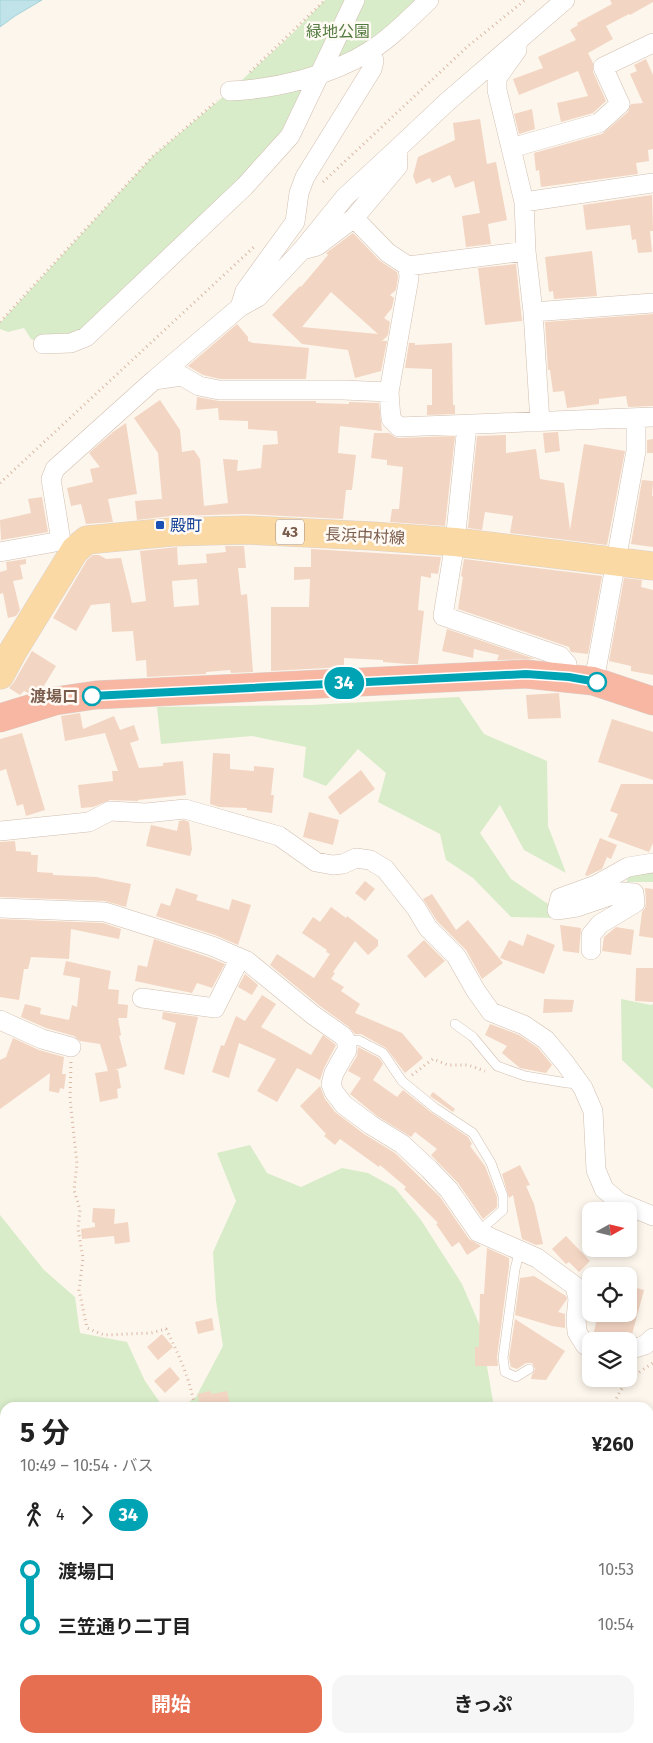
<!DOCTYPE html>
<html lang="ja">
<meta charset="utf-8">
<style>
body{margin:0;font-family:"Fira Sans","Noto Sans JP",sans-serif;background:#f6f6f6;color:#222;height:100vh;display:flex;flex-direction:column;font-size:19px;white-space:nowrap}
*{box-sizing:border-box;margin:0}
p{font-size:16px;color:#767676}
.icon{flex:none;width:28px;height:28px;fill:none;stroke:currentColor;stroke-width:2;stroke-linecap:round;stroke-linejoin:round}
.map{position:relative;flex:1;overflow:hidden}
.sheet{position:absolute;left:0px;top:1402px;width:654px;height:341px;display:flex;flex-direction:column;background:#fff;border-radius:15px 15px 0 0;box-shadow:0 2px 8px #0003}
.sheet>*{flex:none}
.badge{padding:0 10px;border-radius:16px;font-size:18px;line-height:32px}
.needle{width:32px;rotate:82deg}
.controls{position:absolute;left:582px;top:1202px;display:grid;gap:10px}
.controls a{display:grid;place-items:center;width:55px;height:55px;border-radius:10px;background:#fff;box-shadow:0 2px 8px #0003;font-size:25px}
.map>.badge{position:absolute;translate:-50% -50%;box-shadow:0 0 0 2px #fff}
.legs{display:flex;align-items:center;gap:8px;height:55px;padding:0 20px;font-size:16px}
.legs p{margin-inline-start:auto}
.head{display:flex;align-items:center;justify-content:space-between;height:85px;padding:0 20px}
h1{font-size:28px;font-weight:700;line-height:38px}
.button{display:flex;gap:10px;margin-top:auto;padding:10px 20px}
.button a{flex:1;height:58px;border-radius:15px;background:#e76f51;color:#fff;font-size:20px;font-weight:700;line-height:58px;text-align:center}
.button a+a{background:#f6f6f6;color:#222}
ul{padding:0 20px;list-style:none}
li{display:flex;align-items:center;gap:18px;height:55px;font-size:19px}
li i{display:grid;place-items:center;width:8px;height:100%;margin:0 6px;background:currentColor}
li i::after{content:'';width:12px;height:12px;margin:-6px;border:4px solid;border-radius:50%;background:#fff}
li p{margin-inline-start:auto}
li:first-child i{background:linear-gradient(#0000 50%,currentColor 0)}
li:last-child i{background:linear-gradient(currentColor 50%,#0000 0)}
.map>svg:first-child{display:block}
.green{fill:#d8ecc9}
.water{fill:#bfe3e8;stroke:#a5d3da}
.building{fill:#f3d5c3;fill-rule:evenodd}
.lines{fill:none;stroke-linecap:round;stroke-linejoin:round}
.lane-casing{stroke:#d1beb0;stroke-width:10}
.street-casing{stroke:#d1beb0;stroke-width:20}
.secondary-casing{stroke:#d6c0b0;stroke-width:28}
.primary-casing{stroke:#dad1cd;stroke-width:29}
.highway-casing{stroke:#dad1cd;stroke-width:29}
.path{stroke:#d9b8a5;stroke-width:3;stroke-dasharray:1 4;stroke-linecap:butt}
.lane{stroke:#fff;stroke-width:9}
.street{stroke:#fff;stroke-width:19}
.secondary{stroke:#fff;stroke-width:26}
.primary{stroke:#fbd9a5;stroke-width:28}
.highway{stroke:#f7b7a3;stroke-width:28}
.line-1-casing{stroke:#fff;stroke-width:11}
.line-1{stroke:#00a3b4;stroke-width:8}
.transit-dot{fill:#1a4fb4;stroke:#fffaf3;stroke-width:2}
.stop-1-dot{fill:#fff;stroke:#00a3b4;stroke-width:2.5}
.labels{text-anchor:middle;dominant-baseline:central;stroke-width:5;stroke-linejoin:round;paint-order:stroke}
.shield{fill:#fffaf3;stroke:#a28b7f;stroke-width:1}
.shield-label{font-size:15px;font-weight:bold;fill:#7a5c4d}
.park-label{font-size:16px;fill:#537a41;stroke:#fffaf3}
.transit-label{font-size:16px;fill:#164399;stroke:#fffaf3;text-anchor:start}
.street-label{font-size:16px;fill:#7a5c4d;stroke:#fffaf3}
.stop-label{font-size:16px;font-weight:bold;fill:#7a5c4d;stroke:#fffaf3;text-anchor:end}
</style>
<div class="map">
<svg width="653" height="1743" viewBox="0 0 653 1743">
<rect width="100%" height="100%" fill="#fdf6ec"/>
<path class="green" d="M325,0H421L400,27L321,73L290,136L88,335L43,344L31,339L24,328L8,332L0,329V323L153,156L230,91L293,33Z
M459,697L484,734L547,761L548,826L566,873L524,850L500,805L480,833L511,879L557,910L555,918L511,917L473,878L446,860L440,834L378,802L386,773L358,749L326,786L303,777L306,747L252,736L161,744L157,707L311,705Z
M653,863V882H627L628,867Z
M621,999L651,1005L653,1004V1089L622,1060Z
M250,1145L267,1173L301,1187L342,1168L368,1173L395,1188L421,1220L462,1284L480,1326L494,1407L180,1408L196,1397L223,1346L216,1301L213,1252L236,1201L217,1153Z
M0,1215L44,1270L75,1297L80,1333L127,1342L145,1381L163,1407L5,1408V1494L0,1487Z
M2,1678L5,1680V1739H70L73,1743H0V1684Z
M653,1678V1743H204L197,1739H649V1679Z"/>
<path class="water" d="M0,0H42L15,16L0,27Z"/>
<path class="building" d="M610,0H653V2L630,15L629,14L606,26L613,39L588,53L593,63V72L606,101L593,113L561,122L557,103L588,96L578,71L519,95L513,79L543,68L538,57L576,40L570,30L578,25L577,23L612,4Z
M646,59L653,75V149L648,150L649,161L636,163L638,174L541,187L539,170L536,171L534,153L602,134L628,112L631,104L643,103L630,74L637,71L634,65Z
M532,109L535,129L519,134L514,114Z
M480,119L487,164L496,162L507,220L488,224L491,244L466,247L462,216L480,213L474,181L455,188L450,175L432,183L430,178L416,184L413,176L418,157L455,140L453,123Z
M652,195L653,231H650L652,252L638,253L636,239L632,240L630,225L586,230L583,205Z
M353,233L380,261L397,272L398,277L396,290L390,295L394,298L392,308L384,318L390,322L388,335L382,341H387L381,371L355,378L348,350L302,344L272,315L300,286L301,287L328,255L326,253ZM331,292L378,334L302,327Z
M592,251L597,296L554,299L553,291L549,292L545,257Z
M516,264L522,321L485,325L478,268Z
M653,314V406L628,407L626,396L599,399V404L567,408L564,391L553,392L550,370H548L545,322Z
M237,324L248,337V341L253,343L309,348L306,379H220L203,375L188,366Z
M409,343H415V345L452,343L453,405H455V414L427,415V405H432V369L405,368Z
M197,397L219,401H316V403L349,404V402L379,403L382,431L340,426L338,453L356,455L352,490H346L343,519L246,514L171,516L137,520L135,501L162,499L158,453L134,418L160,400L180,430L182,452L194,450L200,459L204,506L228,503L223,459L238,460L237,471L261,468L263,445L278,444L277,431L248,429V421L219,420L218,408L196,410Z
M126,423L137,494L108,499L113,522L86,524L81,504L71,506L67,488L93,482L90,469L100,467L89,453L113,432Z
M558,432L560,451L545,453L543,433Z
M374,433H389L395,437L399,438L455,436L445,526L390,522L392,509H399L403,467L387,465V460L371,458Z
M506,435V453L536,449L540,479L564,483L570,530L584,444L625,451L607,545L510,533L513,516L485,512L482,530L468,528L477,436Z
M653,439V453H647V440Z
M642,480L653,481L652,496H653V547L631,544Z
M42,497L48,532L1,540L0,520L31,513L28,499Z
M225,546H244L246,568H238L241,595L247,594L253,672L231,673L230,670L206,672V674L147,677L146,660L136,661L133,631L112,632L110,603L91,605L76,631L53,618L87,560L93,555H99L106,559L121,558L132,603L146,601L140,551L177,547L178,565L207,563L206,554L226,552ZM197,579L199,605L174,607L172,581Z
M311,549L441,557L438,574L431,573V578L421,576L418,610L424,611L418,664H407L383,662V660L344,658V667L271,671V607H309L310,579L294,580V567H311Z
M26,559V564L20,565L23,579L13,581L20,610L16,616L8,618L3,593L0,594V572L7,570L6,562Z
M464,559L602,576L588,654L571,652L569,647L458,609L463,577L461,576Z
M624,578L642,580L641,587L653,590V675L631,671V666L609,661Z
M447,629L535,659L497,660L499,655L474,649L473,658L442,651Z
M32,651L56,666L42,689L28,693L24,691L20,695L9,688L14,682Z
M559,693L561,718L528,719L526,695Z
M80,713L83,729L114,716L120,730L134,725L139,740L130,743L139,768L163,766V763L183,761L186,795L138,800V801L110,800L93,807L81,808L78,785L113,781L112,771H118L105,733L65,741L61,716Z
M612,719L653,732V780L598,762Z
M22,733L45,810L26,816L23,804L17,806L6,769L0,771V739Z
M213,753L230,754V769L254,771V766L274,768L271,795H274L272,813L247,810V808L219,807L210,804Z
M361,770L375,789L340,815L328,797Z
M621,784H653V843L649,852L608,837L618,814L610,811Z
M309,812L339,820L333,845L303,837Z
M184,820L189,822L192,849L190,856L146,846L151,825L177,831L179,821Z
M600,838L617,845L611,859L607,857L602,869L587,876L585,875Z
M15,841L16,851L31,852V855H38L37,872L53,873V875L96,877L131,884L126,907L105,901L0,897V842Z
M365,881L375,889L365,901L355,893Z
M176,888L198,895L196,900L229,910L232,899L251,905L238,945L215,935L156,916L161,903L170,906Z
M645,888L653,889V938L639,936L642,912L645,908L646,902Z
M432,894L456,930L468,920L503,963L482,979L466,950L437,921L423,899Z
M331,907L346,918L347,916L378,940V946L368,955L355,941L333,972L335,973L331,979L344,987L341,991L360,1004L355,1013L402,1033L423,1058L405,1073L386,1048L361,1034H355L349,1027L320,1006L270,965L277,954L314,978L330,954L326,952L327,950L302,933L313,917L320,922Z
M0,919L103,923L121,929L119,939L71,929L69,959L31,957L28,969H24L19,1000L0,997Z
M560,925L581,928L579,953L563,951Z
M616,927L634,930L631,955L602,951L604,937Z
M527,934L555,945L544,974L500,958L509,940L523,946Z
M154,939L208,957L225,964L212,988L197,983L192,993L135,981L138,965L147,967Z
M424,940L445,961L425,978L407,956Z
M66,961L111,971L108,989L119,990L118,1004L128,1005L127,1018H118L121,1035L119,1036L127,1066L115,1070H118L121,1088L117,1089L118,1098L100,1102L95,1073L108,1071L100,1044L80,1041L74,1036L46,1028L21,1017L25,1004L41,1008L40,1014L69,1020L72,1005L77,1007L80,978L63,975Z
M636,968H653V1002L635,1001Z
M245,974L258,985L252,995L238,987Z
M262,995L276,1004L261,1027L311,1055L323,1035L336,1045L324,1068L320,1080L297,1068L277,1102L257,1091L276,1059L239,1043L229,1078L212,1072L221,1045L224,1046L236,1016L245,1021Z
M544,999L574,1000L572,1012L543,1013Z
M163,1012L198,1017L184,1075L164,1069L176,1023L162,1019Z
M490,1024L519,1035L538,1048L552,1065L546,1073L520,1068L502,1053L507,1046L485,1035Z
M13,1038L39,1050L64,1057L62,1074H66L64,1089L60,1088L59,1093L49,1091L50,1073L0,1109V1060L6,1057Z
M358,1047L379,1058L383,1064L373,1080L397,1097L403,1090L432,1113L468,1137L472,1144L470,1146L485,1166L497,1197V1207L483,1219L458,1183L431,1155L437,1149L415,1132L411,1137L377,1116L350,1094L361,1078L348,1071L357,1056Z
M320,1086L325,1099L335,1112L364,1134L395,1153L440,1197L469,1239L481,1246L467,1255L459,1242L452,1247L436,1224L438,1223L404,1189L406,1187L380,1165L379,1167L340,1139L335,1145L324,1136L326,1134L300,1106Z
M433,1092L455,1109L453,1112L430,1096Z
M520,1165L530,1185L526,1186L534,1204L543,1244L536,1245L522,1239L513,1195L509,1198L502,1174Z
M93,1208L115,1209L114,1224L128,1222L130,1242L115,1244L114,1236L82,1239L81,1229L95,1227V1223L92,1222Z
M566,1236L590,1261L579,1272L569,1262L566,1264L552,1249Z
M487,1248L509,1258V1266L497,1357L498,1366H475V1347H479L480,1294H484Z
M534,1276L566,1296L567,1299L558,1312L565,1314V1328L552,1326L515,1315L520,1278Z
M629,1286L644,1290L631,1338L618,1341H604L593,1336L598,1314H629Z
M212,1318L214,1330L198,1334L195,1322Z
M515,1319L565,1351L546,1380L531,1379L532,1375L535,1369L532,1363H526L517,1369L511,1367L509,1358Z
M162,1334L173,1347L158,1360L147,1347Z
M170,1367L180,1379L165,1393L154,1381Z
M210,1391L212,1394L227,1391L231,1408H200L198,1394Z"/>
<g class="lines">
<g class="lane-casing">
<path id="lane" d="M455,1024L473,1037L497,1066L525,1076L567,1083L579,1084
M347,1042L358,1040L383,1053L402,1081L435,1108L473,1133L491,1163L503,1196V1210L478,1232
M520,1250L515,1269L503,1358L505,1372L516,1377L529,1369"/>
</g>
<g class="street-casing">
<path id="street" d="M517,42V50L497,78V90L524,202L526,251L533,312L540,422
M230,91C276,89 330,76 370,51C392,37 410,18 429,0
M511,148L599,123L620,104L603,67L653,43
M524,202L653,183
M354,218L388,253L408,266L526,251
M302,250L317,246L354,218L398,166L397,149L447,102L565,0
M408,266L409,278L389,392L391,419L399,427L653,417
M240,307L245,291L295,222L299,193L305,177L372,69L374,61L371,50
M533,312L653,303
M43,344L71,343L86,337L245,186L290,136L355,0
M154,380L240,307L258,297L302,250L345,197L397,149
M467,425L455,542L443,616L560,656L567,664L569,677
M75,550L61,541L51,479L55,469L154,380L182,376L199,386L219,390H343L389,392
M0,552L61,541
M593,681L597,665L636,451V418
M0,831L89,822L110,811L146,813L185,809L279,836L316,862L333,865L343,864L356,858L370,860L385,869L416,908L428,928L456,956L476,991L491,1012L524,1025L546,1040L565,1063L583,1088L593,1111L596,1170L604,1189L619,1202L653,1216
M0,908L105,912L212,946L247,961L313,1015L343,1036L347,1042V1050L334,1073L331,1084L334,1092L344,1105L371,1125L402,1144L429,1169L449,1190L478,1232L537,1258L575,1286L578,1299L576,1318L577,1332L585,1345L591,1348
M591,950V935L600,924L635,903L634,893L621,892L577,907L557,910L560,898L596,885L628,867L653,863
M142,998L215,1008L240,958
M0,1020L42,1039L71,1047
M629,1350L645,1345L653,1338
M649,1505L653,1502
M553,1743V1739"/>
</g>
<g class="secondary-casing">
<path id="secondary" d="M0,1656L5,1659
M90,1739L93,1743"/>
</g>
<g class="primary-casing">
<path id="primary" d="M0,675L13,651L75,550L87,540L171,532L246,530L372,536L455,542L653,566"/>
</g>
<g class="highway-casing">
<path id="highway" d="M0,718L55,701L96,695L526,674L593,681L653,701"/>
</g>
<path class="path" d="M250,72L325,0
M323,182L467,47L525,0
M0,322L153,156L217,101
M0,483L255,246
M71,1062L70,1099L77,1164L74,1190L80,1210L78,1229L83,1258L79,1290L87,1328L104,1335L151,1333L166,1329C179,1355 190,1379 195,1408
M412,1075L433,1059L448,1065H468L485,1071
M614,1408C617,1386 636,1374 653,1363
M310,1743L311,1739"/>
<use href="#lane" class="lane"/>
<use href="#street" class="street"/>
<use href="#secondary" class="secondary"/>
<use href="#primary" class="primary"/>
<use href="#highway" class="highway"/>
</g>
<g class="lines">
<g class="line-1-casing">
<path id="line-1" d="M92,696L526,674L569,677L597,682"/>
</g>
<use href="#line-1" class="line-1"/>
</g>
<rect class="transit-dot" x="155" y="520" width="10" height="10" rx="2.5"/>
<g class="stop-1-dot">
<circle cx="597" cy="682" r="9"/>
<circle cx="92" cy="696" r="9"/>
</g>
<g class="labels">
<rect class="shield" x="276" y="519.5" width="28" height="25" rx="4"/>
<g class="shield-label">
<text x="290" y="532">43</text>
</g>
<g class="park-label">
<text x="338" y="31">緑地公園</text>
</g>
<g class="transit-label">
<text x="170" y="525">殿町</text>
</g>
<g class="street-label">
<text transform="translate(365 536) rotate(3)">長浜中村線</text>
</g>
<g class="stop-label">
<text x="78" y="696">渡場口</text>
</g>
</g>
</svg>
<div class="controls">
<a><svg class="needle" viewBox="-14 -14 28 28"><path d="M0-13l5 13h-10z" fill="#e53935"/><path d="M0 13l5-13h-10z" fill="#767676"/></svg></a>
<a><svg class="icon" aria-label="locate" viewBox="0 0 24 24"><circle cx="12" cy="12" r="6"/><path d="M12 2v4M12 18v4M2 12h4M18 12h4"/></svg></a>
<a><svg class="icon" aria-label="layers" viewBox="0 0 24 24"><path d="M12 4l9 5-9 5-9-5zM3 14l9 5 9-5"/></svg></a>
</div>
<b class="badge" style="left:344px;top:683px;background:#00a3b4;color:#fff">34</b>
<section class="sheet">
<div class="head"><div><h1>5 分</h1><p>10:49 – 10:54 · バス</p></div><b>¥260</b></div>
<div class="legs"><svg class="icon" aria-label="walk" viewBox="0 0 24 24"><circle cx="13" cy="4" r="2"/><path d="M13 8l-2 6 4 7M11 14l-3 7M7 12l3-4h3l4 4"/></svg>4<svg class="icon" aria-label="forward" viewBox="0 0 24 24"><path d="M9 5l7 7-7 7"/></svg><b class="badge" style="background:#00a3b4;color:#fff">34</b></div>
<ul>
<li><i style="color:#00a3b4"></i><b>渡場口</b><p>10:53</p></li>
<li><i style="color:#00a3b4"></i><b>三笠通り二丁目</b><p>10:54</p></li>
</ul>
<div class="button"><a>開始</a><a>きっぷ</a></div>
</section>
</div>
